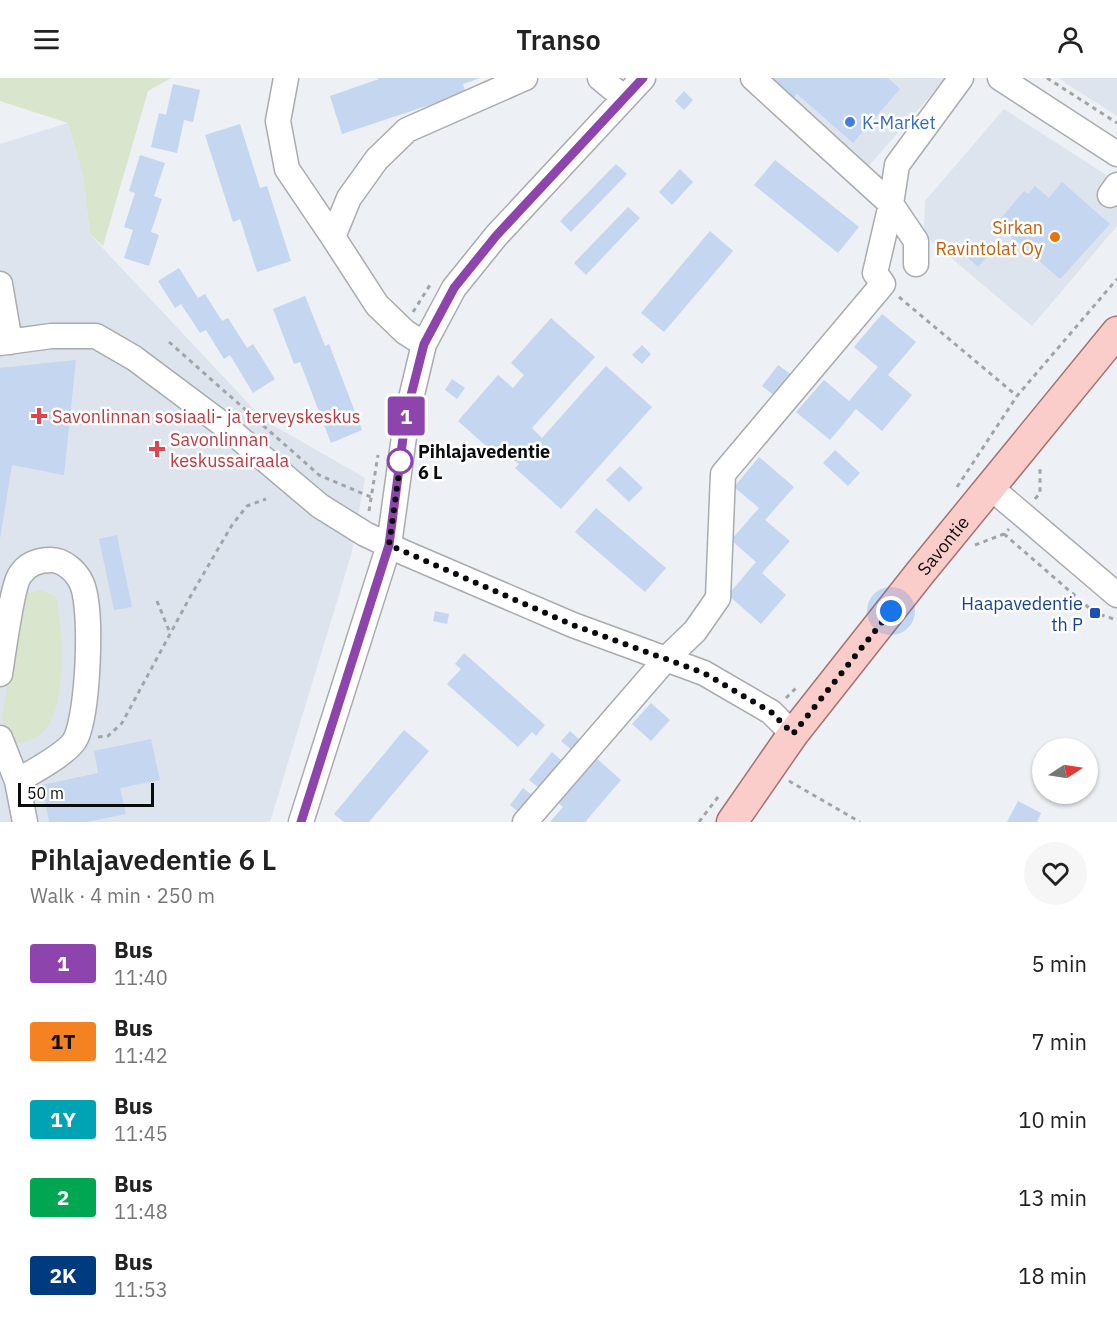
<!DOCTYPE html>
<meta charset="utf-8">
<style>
body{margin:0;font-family:"IBM Plex Sans",sans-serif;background:#f6f6f6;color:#222;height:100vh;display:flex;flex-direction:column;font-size:22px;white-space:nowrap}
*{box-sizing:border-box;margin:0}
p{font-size:20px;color:#767676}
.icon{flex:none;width:33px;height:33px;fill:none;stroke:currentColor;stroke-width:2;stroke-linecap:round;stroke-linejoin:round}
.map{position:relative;height:744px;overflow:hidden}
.sheet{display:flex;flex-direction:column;background:#fff;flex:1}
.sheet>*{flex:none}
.badge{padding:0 12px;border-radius:4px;font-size:21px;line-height:39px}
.needle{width:39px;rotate:78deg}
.tools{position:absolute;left:1032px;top:660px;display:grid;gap:12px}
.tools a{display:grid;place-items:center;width:66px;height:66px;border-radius:50%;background:#fff;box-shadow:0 2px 4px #0004;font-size:30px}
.scale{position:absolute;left:18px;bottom:15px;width:136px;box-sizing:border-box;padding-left:6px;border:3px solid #0a0b0d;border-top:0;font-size:16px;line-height:21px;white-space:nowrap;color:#0a0b0d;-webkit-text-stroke:4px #fff;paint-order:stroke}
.you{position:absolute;width:30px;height:30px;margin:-15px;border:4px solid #fff;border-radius:50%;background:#1a73e8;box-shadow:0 0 0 9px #1a73e833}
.map>.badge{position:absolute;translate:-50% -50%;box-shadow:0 0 0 3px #fff}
.round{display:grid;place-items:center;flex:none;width:63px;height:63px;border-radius:32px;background:#f6f6f6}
.summary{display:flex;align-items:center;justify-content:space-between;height:102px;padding:0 30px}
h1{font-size:28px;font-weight:600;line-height:45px}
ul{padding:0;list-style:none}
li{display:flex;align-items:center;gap:18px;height:78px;padding:0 30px}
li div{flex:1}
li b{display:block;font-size:22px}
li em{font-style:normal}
li .badge{min-width:66px;font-weight:700;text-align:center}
header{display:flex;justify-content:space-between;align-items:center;height:78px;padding:0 30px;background:#fff;font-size:27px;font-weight:600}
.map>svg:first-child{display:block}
.built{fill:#dde4ee}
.green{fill:#d9e5cd}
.building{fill:#c4d6f0}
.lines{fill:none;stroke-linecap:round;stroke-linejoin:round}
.minor-casing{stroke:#a9abaf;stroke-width:27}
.major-casing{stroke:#a57370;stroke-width:33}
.path{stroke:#a2a5a8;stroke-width:3;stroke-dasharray:4.5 4.5;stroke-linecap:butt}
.minor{stroke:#fff;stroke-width:24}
.major{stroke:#fbcdca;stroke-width:30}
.line-casing{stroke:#fff;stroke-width:14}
.line{stroke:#8e44ad;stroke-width:9}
.walk{stroke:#0a0b0d;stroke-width:6;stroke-dasharray:0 10.8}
.shop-dot{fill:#3f7fe0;stroke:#fff;stroke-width:2}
.food-dot{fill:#e8710a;stroke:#fff;stroke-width:2}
.health-dot{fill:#e0444e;stroke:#fff;stroke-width:2}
.stop-dot{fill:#fff;stroke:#8e44ad;stroke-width:3}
.transit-dot{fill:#1a4fb4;stroke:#fff;stroke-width:2}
.labels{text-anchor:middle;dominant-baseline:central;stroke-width:5;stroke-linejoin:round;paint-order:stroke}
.shop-label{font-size:18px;fill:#366cbe;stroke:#fff;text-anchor:start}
.food-label{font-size:18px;fill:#c56008;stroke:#fff;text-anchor:end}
.health-label{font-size:18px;fill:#be3a42;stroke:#fff;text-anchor:start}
.stop-label{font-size:18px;font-weight:bold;fill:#0a0b0d;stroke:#fff;text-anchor:start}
.street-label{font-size:18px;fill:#0a0b0d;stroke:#fff}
.transit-label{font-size:18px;fill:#164399;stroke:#fff;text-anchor:end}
</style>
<header><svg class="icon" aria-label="menu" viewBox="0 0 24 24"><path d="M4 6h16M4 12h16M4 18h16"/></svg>Transo<svg class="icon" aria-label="person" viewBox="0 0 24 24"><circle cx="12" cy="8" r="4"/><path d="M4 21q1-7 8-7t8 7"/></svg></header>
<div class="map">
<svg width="1117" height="744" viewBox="0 0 1117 744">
<rect width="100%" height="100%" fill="#edf0f4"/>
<path class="built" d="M744,0H946L859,99Z
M1059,0H1117V38L1067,6Z
M1004,31L1117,104V148L1032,248L924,157L925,123Z
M68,45L83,98L90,156L95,162L264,342L365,400L351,477L270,744H0V66Z"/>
<path class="green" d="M0,0H171L148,13L103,168L90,156L83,98L68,45L0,23Z
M41,512L56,519C63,552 68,629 43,654C34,663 20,665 8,667L2,640L22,524L27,516Z"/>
<path class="building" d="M378,0H480L463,6L466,15L342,56L330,18L379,1Z
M770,0H888L900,11L853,65L797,16L791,24Z
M173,6L200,12L193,44L184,42L177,75L151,69L159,35L166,37Z
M684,13L693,22L684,32L675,23Z
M240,46L260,110L267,108L291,183L257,194L240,141L233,144L205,57Z
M140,77L165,85L154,118L162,121L151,154L159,157L149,188L124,180L133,152L124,149L135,115L129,113Z
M775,82L859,149L838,175L754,107Z
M616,86L627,96L571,154L560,143Z
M680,91L693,104L672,127L659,114Z
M1062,104L1110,146L1060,201L996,146L1024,113L1028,116L1035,108L1049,120Z
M628,129L640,140L586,197L574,185Z
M710,153L733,173L664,254L641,235Z
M975,168L987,179L978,189L966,178Z
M179,190L198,220L205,216L222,243L228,240L247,270L253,266L275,301L253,315L230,277L224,281L206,252L200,255L181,226L175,230L158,203Z
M305,218L325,268L329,266L362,352L331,365L300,284L294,286L273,231Z
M882,236L916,264L888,297L912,317L882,353L856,331L830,362L796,334L824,302L849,323L878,289L854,269Z
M551,240L595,279L532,350L542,360L606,288L652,329L561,431L515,390L519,386L507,377L502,382L458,343L498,297L513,310L524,297L511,285Z
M642,267L651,276L642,286L632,277Z
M76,282L64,397L12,387L0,461V290Z
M778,287L792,297L775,318L762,308Z
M452,301L465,310L457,321L445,312Z
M835,372L860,395L848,408L823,385Z
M759,379L794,409L765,442L790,463L762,495L786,517L761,546L728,517L756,484L731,462L759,430L734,409Z
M620,388L643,410L629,424L606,402Z
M596,430L666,490L645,514L575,454Z
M117,457L132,529L114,532L99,461Z
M435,533L449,536L447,546L433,543Z
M464,575L545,647L536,658L532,654L518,669L447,606L461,591L455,586Z
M651,625L670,642L651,663L632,646Z
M404,652L429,673L369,744H344L334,736Z
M570,653L582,664L574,674L561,663Z
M151,661L160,702L120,710L126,736L87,744H49L42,707L98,695L94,673Z
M552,674L562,683L539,710L529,702Z
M594,678L621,702L586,743L587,744H550L563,729L556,723Z
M523,710L533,718L520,735L510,727Z
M1018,723L1041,735L1037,744H1007Z"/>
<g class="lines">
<g class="minor-casing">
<path id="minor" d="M286,0L278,43L287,91L333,159
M600,0L623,19
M753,0L891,126L916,163V186
M1000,0L1117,76
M1110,117L1117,107
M0,206L10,264
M0,265L51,258H96L134,280L225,348L320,428L365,456L405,475L573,547L704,595L771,634L793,656
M424,266L405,254L377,227L333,159L349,120L377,81L407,52L525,0
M990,409L1117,517
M0,596C3,578 12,508 20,497C27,486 38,482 51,482C64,482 77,494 82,506C93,533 88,634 76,660C70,674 31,695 17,703
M0,660L17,703L25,744
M301,744L389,467L407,337L424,266L454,210L496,158L643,0
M525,744L666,581L695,553L718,520L723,396L883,206L875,195L891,126L897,87L961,0"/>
</g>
<g class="major-casing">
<g id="major">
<path id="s1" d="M732,744L793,656L920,495L1117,254"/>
</g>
</g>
<path class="path" d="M1047,0L1117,45
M899,219L1017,318
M413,234L430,207
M169,264L319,397L371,419
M957,409L1017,318L1117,201
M1035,421L1040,415V388
M369,433L378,377
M1004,456L1095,535L1117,542
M975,467L1004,456L1009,451
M157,523L170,555
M786,620L798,608
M98,659L108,658L122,645L190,519L232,447L247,428L266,421
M789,703L860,744
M699,744L718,719"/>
<use href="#minor" class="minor"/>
<use href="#major" class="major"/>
</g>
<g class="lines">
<g class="line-casing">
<path id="line" d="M301,744L389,467L406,337L424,266L454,210L496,158L643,0"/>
</g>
<use href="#line" class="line"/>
<path class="walk" d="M400,383L401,381L389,467L573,547L704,595L771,634L793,656L891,533"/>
</g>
<circle class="shop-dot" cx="850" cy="44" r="6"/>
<circle class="food-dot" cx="1055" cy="159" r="6"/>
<g class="health-dot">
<path d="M36 329h6v6h6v6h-6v6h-6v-6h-6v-6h6z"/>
<path d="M154 362h6v6h6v6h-6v6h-6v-6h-6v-6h6z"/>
</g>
<circle class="stop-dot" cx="400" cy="383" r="12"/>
<rect class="transit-dot" x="1089" y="529" width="12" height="12" rx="3"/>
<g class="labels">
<g class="shop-label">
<text x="862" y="44">K-Market</text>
</g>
<g class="food-label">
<text x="1043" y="149">Sirkan<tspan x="1043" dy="21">Ravintolat Oy</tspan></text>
</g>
<g class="health-label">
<text x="52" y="338">Savonlinnan sosiaali- ja terveyskeskus</text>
<text x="170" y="361">Savonlinnan<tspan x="170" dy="21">keskussairaala</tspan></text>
</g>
<g class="stop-label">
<text x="418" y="373">Pihlajavedentie<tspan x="418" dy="21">6 L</tspan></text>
</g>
<g class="street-label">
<text stroke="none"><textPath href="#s1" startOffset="348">Savontie</textPath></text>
</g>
<g class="transit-label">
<text x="1083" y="525">Haapavedentie<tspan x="1083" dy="21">th P</tspan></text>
</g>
</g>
</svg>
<div class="tools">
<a><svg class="needle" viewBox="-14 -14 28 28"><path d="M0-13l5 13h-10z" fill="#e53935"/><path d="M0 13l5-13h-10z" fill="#767676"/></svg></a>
</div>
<div class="scale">50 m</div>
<div class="you" style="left:891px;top:533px"></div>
<b class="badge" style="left:406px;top:338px;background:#8e44ad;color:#fff">1</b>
</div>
<section class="sheet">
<div class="summary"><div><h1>Pihlajavedentie 6 L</h1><p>Walk · 4 min · 250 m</p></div><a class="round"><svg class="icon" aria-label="heart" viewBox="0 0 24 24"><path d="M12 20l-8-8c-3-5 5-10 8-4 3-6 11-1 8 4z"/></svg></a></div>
<ul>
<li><span class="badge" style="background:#8e44ad;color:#fff">1</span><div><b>Bus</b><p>11:40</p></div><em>5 min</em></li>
<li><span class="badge" style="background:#f58220;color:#111">1T</span><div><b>Bus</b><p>11:42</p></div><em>7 min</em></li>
<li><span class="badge" style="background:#00a3b4;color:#fff">1Y</span><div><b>Bus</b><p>11:45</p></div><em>10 min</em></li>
<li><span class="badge" style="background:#00a651;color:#fff">2</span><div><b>Bus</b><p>11:48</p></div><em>13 min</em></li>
<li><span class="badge" style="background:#003b80;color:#fff">2K</span><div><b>Bus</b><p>11:53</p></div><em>18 min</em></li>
</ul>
</section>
